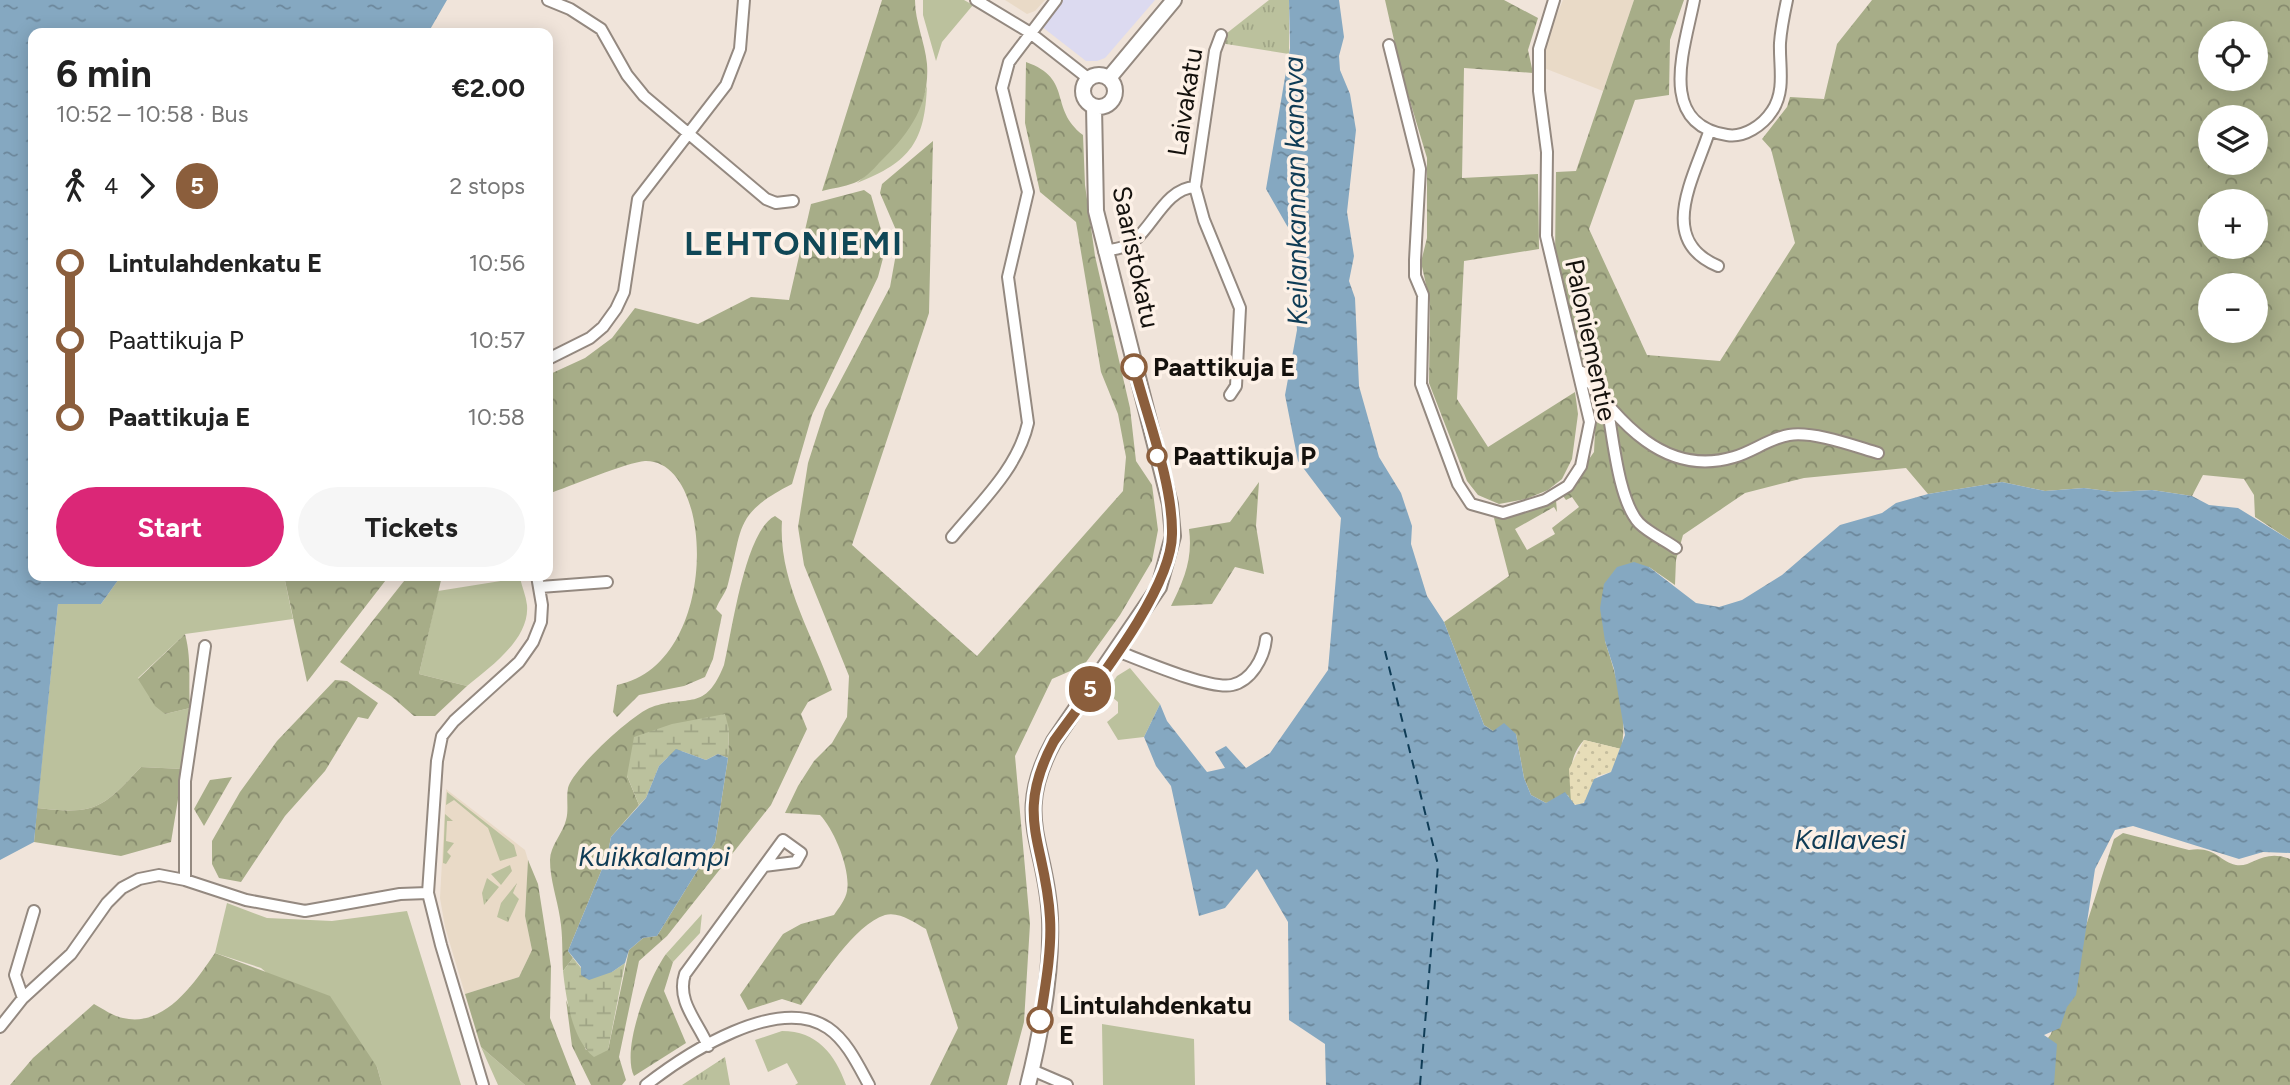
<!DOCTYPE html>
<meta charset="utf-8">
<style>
body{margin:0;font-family:Figtree,sans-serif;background:#f6f6f6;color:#222;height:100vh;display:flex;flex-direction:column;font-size:26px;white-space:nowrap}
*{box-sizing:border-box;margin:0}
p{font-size:23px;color:#767676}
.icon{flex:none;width:38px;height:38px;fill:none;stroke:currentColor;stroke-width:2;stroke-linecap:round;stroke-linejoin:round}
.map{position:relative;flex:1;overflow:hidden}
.panel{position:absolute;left:28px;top:28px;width:525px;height:553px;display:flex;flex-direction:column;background:#fff;border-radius:14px;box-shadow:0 4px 18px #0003}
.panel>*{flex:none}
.badge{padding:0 14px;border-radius:23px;font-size:24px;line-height:46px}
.buttons{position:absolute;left:2198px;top:21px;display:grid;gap:14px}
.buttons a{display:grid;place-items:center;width:70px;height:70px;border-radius:50%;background:#fff;box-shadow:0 4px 18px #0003;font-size:35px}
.map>.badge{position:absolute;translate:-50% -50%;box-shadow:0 0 0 4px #fff}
.legs{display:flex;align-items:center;gap:10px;height:77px;padding:0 28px;font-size:23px}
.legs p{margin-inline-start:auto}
.headline{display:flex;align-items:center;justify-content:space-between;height:119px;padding:0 28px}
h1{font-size:38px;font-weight:700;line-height:52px}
.action{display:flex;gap:14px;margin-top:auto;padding:14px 28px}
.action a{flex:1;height:80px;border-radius:42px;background:#db2777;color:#fff;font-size:28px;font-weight:700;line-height:80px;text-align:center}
.action a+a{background:#f6f6f6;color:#222}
ul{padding:0 28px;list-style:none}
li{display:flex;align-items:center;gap:24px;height:77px;font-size:26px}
li i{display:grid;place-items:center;width:10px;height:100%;margin:0 9px;background:currentColor}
li i::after{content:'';width:18px;height:18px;margin:-9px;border:5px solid;border-radius:50%;background:#fff}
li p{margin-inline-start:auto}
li:first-child i{background:linear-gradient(#0000 50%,currentColor 0)}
li:last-child i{background:linear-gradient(currentColor 50%,#0000 0)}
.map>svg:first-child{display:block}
.commercial{fill:#dcdaf0}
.education{fill:#e9dac7}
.grass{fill:#bbc19d}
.forest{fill:url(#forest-crowns);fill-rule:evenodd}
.wetland{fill:url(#wetland-marsh)}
.sand{fill:url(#sand-dots)}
.park{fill:url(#park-tufts)}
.water{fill:url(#water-ripples)}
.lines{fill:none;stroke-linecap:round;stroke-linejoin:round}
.ferry{stroke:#0f3c56;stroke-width:2;stroke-dasharray:9 7;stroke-linecap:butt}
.minor-casing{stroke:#948980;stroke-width:14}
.major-casing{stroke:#948980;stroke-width:18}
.minor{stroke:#fff;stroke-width:10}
.major{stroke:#fff;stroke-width:14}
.line-1-casing{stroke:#fff;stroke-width:16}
.line-1{stroke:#8b5e3c;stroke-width:10}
.stop-1-dot{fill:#fff;stroke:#8b5e3c;stroke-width:3.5}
.labels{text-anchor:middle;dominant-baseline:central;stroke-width:7;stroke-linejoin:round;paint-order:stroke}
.street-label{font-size:26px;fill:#14110d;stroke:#fdf1e7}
.stop-label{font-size:26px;font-weight:bold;fill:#14110d;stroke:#fdf1e7;text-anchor:start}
.water-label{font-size:28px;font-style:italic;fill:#0f3c56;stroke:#fdf1e7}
.district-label{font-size:33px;font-weight:bold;letter-spacing:2px;fill:#104756;stroke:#fdf1e7}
</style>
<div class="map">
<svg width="2290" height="1085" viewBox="0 0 2290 1085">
<defs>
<pattern id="forest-crowns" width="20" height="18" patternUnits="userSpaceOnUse" patternTransform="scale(1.75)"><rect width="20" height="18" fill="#a7ad88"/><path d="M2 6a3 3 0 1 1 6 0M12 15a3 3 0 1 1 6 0" fill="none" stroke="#878b6e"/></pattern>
<pattern id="wetland-marsh" width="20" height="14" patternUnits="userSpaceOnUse" patternTransform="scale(1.75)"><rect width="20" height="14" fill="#bbc19d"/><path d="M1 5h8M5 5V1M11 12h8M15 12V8" fill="none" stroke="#a0a586"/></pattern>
<pattern id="sand-dots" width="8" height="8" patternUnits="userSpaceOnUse" patternTransform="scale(1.75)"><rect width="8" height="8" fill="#e7ddb8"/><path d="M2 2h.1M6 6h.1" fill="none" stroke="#c5bd9d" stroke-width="1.8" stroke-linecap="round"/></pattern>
<pattern id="park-tufts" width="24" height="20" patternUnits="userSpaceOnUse" patternTransform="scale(1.75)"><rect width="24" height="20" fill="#bbc19d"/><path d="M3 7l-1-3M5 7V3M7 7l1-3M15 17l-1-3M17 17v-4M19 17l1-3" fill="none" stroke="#a0a586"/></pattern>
<pattern id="water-ripples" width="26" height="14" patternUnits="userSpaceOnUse" patternTransform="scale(1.75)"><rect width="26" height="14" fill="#85a8c1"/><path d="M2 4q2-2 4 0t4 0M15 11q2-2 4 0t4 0" fill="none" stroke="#6c879b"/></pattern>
</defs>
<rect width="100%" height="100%" fill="#f0e4da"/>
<path class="commercial" d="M1063,0H1155L1105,58L1097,61H1086L1041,26Z"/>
<path class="education" d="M1005,0H1045L1035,11L1027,14Z
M1563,0H1634L1603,91L1544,68L1542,50Z
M446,789L525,850L528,860L525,916L532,950L519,977L465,994L445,927L440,898Z"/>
<path class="grass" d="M923,0H964L973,5L942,42L936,61L923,15Z
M927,85C925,141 911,162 857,183C886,158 917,123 927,85Z
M121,576H284L293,619L185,634L138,678L165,714L190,708L183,769L141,767C102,809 95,815 37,808L58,604H101Z
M520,578C522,587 526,596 527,605C530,639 490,667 467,686L419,674L438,591Z
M1130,668L1160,704L1144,737L1118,740L1107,722L1118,713V702L1106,692L1117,676Z
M447,792L514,845L517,856L500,861L488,828L454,800L446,805Z
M445,814L453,821H447L446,841L454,843L447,852L451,856L446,864L443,863Z
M227,903L267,918L332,921L407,911L461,1085H382L377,1067L261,968L215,953Z
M702,914L700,933L673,962L666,954Z
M1102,1024L1194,1039L1195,1085H1103Z
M782,1031C817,1031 835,1054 846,1085H795L798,1083L787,1063L768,1072L755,1040Z
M481,1047L525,1085H498Z"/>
<path class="forest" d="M882,0H915C915,22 925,42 927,64C930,106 908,135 879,163C873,170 863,180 854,183C844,187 833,188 822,191Z
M1385,0H1504L1538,18L1528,50L1533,73L1464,68L1462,178L1538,174L1539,249L1464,261L1457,399L1488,447L1575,392L1578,414L1572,459L1562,479L1548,490L1526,499L1499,504L1478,495L1467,481L1429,383L1430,303L1421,262L1427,238V158L1401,71Z
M1634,0H1684L1670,40L1669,95L1635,100L1589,229L1647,355L1720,361L1795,243L1771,149L1762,139L1787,107L1790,97L1824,99L1837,44L1872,0H2290V540L2255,517L2254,495L2244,479L2203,475L2192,496L2152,490L2115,492L2084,488L2045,491L2002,482L1928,494L1906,468L1804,478L1745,493L1683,535L1676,560L1675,585L1649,567L1605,641C1615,672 1629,716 1621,749L1584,740C1566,760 1572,779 1571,803L1568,795L1546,803L1531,795L1524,778L1516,734L1493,731L1484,725L1444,622L1509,576L1494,518L1556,500L1557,512L1554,507L1515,529L1527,550L1555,534L1552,528L1579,507L1572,497L1566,500L1563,496L1594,452L1596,410L1555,258L1556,172L1576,171ZM2210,33H2256V79H2210ZM2210,117H2256V163H2210ZM2210,201H2256V247H2210ZM2210,285H2256V331H2210Z
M1026,62C1074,79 1048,108 1083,135L1085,185L1095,256L1130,408L1136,461L1152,485L1158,530L1152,561L1120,615L1084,665L1052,679L1015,756L1030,924L1024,1022L1007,1085H930L958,1028L926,929C915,923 899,911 885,915C855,924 820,980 801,1005L782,999L748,1010L740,995L783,934L801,924L834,915C838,909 846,899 847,891C851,870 834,829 820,815L785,813L798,786L814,761L832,743L847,717L849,676L804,565L798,527L808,463L825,410L890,287L899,237L880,193L882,184L933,141L929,313L852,545L977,656L1123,491L1126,457L1118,414L1101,372L1076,222L1040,192L1025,123Z
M864,190L871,195L886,247L878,277L812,415L792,484C733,514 743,528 728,584C726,593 719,600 716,609L722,615L713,659L705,677L684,686L639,695L617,717L613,712L617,685C721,665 716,459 645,461C628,462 568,487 548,494V375L585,358L612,338L635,308L698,324L751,297L789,300L811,204Z
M1259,482L1256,526L1264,574L1235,567L1212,604L1171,606C1184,580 1193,559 1189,529L1230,522Z
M775,516L782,521C778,581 813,635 832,690L808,702L801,714L807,729L771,805L667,936L639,961L619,1057L626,1080L622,1085H591L572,1046L566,1000L586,1050H608L629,950L643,938L657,936L715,842L728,758L729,729L627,776L639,805L611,837L607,857L568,951L573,958L563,971C562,954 563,935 560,918C557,898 550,880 550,860C550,846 563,833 566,820C569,810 566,798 568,788C572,770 633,713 652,707C688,694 705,713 724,665C732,632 745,530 775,516Z
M284,576H389L307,682Z
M408,576H442L419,674L467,686L435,716H414L391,696L340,662Z
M185,634C192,660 188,682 190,708L165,714L155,706L138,679Z
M335,680L347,681L378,703L368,719L358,717L325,771L285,816L241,882L219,878L212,864V841L240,792L277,741Z
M141,767L183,769L171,842L121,856L34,842L37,808C95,815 102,809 141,767Z
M232,777L204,826L194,809L210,780Z
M2123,833L2189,850C2216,846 2218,861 2236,865C2252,868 2263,848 2290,859V1085H2012L2051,1034L2114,839Z
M528,860L538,884L551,967L550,1018L576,1085H525L481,1047L465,994L519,977L532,950L525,916Z
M215,953L330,996L377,1067L382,1085H10L33,1058L94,1004C103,1009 113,1016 123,1018C165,1028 195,982 215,953Z
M666,954L673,962L664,991L686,1043L634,1076C621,1049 648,979 666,954Z"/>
<path class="wetland" d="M725,714L729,729L728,758L718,754L706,760L676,749L659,766L646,798L639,805L627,776L634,737L672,724Z
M573,958L581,968L612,972L625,963L608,1050L594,1057C572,1040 566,998 563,971Z"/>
<path class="sand" d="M1584,740L1621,749L1611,772L1597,776L1587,799L1580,806L1571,803L1569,769Z"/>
<path class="park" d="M1269,0H1289V54L1220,43L1227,33Z
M510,865L512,871L501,885L491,874Z
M487,878L499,887L484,905L482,893Z
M517,883L513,893L519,899L508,922L497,917L501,903Z
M725,1057L730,1085H682Z"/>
<path class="water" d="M0,0H447L428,33H33V576H121L101,604H58L34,842L0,860Z
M1289,0H1339L1344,37L1339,56L1340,70L1350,94L1356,130L1347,212L1354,256L1349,281L1355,298L1359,386L1379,457L1401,493L1412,526L1411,544L1427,596L1444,622L1484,725L1493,731L1504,723L1516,734L1524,778L1531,795L1546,803L1565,792L1575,805L1584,803L1594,779L1611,772L1625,735L1614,669L1605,641L1600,608L1604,584L1617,567L1634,562L1649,567L1696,603L1719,607L1742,600L1782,575L1840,525L1882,513L1896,503L1928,494L2002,482L2045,491L2084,488L2115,492L2152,490L2192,496L2209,505L2238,508L2290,540V853L2263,852L2239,859L2133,826L2115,830L2095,869L2076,995L2067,1007L2060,1028L2044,1035L2057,1044L2054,1085H1326L1325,1044L1289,1020L1288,922L1257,869L1225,908L1199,916L1171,786L1156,766L1144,737L1160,704L1167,721L1207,772L1225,768L1215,752L1226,746L1246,768L1270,753L1328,670L1341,518L1298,461L1285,395L1297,330L1290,231L1266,189L1290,48Z
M676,749L706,760L718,754L728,758L715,842L657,936L643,938L629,950L625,963L612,972L589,980L581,975V967L568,951L607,857L611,837L646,798L659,766Z"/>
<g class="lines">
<path class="ferry" d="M1385,651L1438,865L1420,1085"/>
<g class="minor-casing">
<path id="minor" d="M548,0L570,9L601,29L627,75L644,96L766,199L776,203L793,201
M976,0L1029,32L1089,79
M1694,0C1685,47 1656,124 1727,135C1744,138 1763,125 1772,111C1786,91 1779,65 1780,43C1781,28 1784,14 1787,0
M1389,45L1420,169L1415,260V276L1423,295L1421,384L1458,484L1471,504L1503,513L1545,500L1568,486L1581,466L1590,422L1546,236L1547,152L1539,91V49L1554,0
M1709,132C1694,178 1656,240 1718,266
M1195,187L1204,220L1240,308L1236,386L1230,395
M1104,251C1115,249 1127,248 1135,240C1154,224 1167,188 1195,187L1215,51L1221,35
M548,359L590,338L603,327L616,309L624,292L638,199L726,85L740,49L744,0
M1582,372C1619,421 1664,478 1734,457C1752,452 1770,438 1789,435C1814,431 1854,446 1878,453
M1607,405C1613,436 1618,500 1639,523C1649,533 1665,540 1676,548
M952,537C980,503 1018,468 1028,423L1008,277L1028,192L1002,88L1009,62L1056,0
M540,587L607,582
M1117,651C1141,660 1210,690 1232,685C1251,681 1264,658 1266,639
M185,880V781L205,646
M23,998L15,975L34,911
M0,1027L23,998L71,954L107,903L122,888L139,879L159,875L185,880L246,900L305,911L400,894L428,893
M708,1046C698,1022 676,1001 685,974L783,840L801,853L796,862L764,866
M1032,1070L1067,1085
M483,1085L441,945L428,893L437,761L442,736L454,721L519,662L533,642L541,622L542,605L537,576
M646,1085C687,1053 778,994 828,1028C847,1041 858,1065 869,1085"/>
</g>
<g class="major-casing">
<path id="major" d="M1083 91a16 16 0 1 1 32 0a16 16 0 1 1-32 0Z
M1109,78L1174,0
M1028,1085C1041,1033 1052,973 1050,919C1047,843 1012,818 1054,741L1159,587L1173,536L1170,504L1096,211L1094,106"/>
</g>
<use href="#minor" class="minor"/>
<use href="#major" class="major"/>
</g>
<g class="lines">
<g class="line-1-casing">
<path id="line-1" d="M1040,1020C1045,988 1052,951 1050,918C1046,843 1013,817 1054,741C1088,693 1172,591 1172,534C1173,484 1147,417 1134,367"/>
</g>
<use href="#line-1" class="line-1"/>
</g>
<g class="stop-1-dot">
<circle cx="1134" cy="367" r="12"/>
<circle cx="1157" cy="456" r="9"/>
<circle cx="1040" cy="1020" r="12"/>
</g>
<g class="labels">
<g class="street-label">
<text transform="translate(1185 102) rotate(-81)">Laivakatu</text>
<text transform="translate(1136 257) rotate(78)">Saaristokatu</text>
<text transform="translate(1591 340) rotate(78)">Paloniementie</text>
</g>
<g class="stop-label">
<text x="1153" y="367">Paattikuja E</text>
<text x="1173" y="456">Paattikuja P</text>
<text x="1059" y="1005">Lintulahdenkatu<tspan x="1059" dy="30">E</tspan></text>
</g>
<g class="water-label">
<text transform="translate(1295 191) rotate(-91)">Keilankannan kanava</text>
<text x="1850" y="839">Kallavesi</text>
<text x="654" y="856">Kuikkalampi</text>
</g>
<g class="district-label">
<text x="794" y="243">LEHTONIEMI</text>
</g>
</g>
</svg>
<div class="buttons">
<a><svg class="icon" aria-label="locate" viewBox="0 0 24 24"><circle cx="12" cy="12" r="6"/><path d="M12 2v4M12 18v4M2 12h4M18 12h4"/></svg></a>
<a><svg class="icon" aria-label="layers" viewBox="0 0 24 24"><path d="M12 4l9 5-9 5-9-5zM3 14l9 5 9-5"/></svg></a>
<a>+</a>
<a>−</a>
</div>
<b class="badge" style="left:1090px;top:689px;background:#8b5e3c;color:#fff">5</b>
<section class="panel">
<div class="headline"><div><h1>6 min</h1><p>10:52 – 10:58 · Bus</p></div><b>€2.00</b></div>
<div class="legs"><svg class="icon" aria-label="walk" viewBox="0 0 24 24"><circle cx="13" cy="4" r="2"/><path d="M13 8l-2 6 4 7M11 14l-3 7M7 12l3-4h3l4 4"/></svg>4<svg class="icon" aria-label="forward" viewBox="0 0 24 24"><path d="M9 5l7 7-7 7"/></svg><b class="badge" style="background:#8b5e3c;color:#fff">5</b><p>2 stops</p></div>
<ul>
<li><i style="color:#8b5e3c"></i><b>Lintulahdenkatu E</b><p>10:56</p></li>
<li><i style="color:#8b5e3c"></i><span>Paattikuja P</span><p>10:57</p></li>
<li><i style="color:#8b5e3c"></i><b>Paattikuja E</b><p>10:58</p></li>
</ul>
<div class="action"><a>Start</a><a>Tickets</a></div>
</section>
</div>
